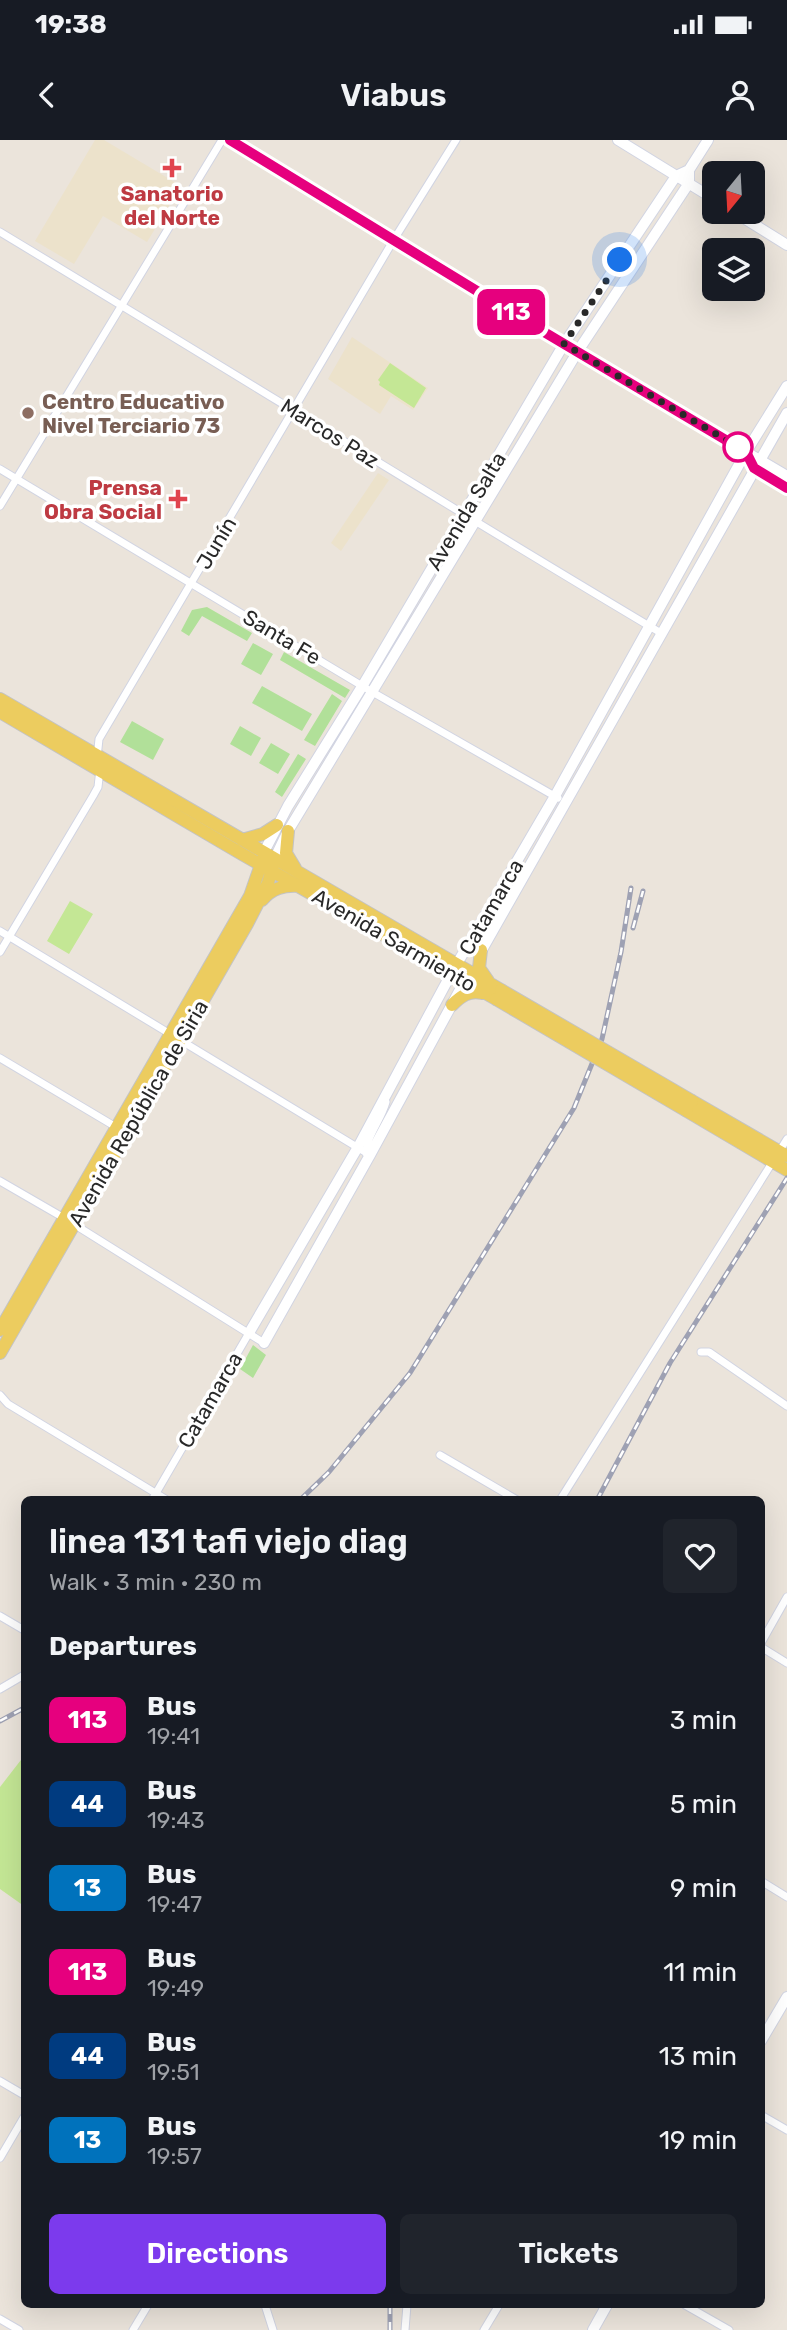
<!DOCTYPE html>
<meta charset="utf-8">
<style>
body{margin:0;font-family:Rubik,sans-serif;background:#20242c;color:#f1f3f6;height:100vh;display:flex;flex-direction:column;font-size:26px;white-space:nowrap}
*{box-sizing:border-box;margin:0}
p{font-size:23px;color:#9ea1a6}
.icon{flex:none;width:38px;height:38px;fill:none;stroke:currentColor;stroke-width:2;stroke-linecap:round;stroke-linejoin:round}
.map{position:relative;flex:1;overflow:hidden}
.panel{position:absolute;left:21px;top:1356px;width:744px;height:812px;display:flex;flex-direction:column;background:#171b24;border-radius:10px;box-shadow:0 7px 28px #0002}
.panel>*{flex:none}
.badge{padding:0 14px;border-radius:10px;font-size:24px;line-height:46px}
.needle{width:46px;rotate:198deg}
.tools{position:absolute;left:702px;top:21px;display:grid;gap:14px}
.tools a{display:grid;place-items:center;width:63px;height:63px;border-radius:10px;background:#171b24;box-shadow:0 7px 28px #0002;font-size:35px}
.you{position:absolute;width:35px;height:35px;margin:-18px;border:5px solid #fff;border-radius:50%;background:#1a73e8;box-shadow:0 0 0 10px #1a73e833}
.map>.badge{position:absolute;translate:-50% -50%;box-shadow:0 0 0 4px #fff}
h2{padding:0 28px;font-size:26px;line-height:63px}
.round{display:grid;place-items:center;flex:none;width:74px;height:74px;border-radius:10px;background:#20242c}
.overview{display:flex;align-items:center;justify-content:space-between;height:119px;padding:0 28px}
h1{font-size:33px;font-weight:600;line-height:52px}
.primary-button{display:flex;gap:14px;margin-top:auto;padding:14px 28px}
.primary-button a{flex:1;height:80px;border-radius:10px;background:#7c3aed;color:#fff;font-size:28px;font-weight:600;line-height:80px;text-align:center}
.primary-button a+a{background:#20242c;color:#f1f3f6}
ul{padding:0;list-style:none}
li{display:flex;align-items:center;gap:21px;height:84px;padding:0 28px}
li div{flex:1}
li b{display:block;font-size:26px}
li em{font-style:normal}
li .badge{min-width:77px;font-weight:700;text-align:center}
.status{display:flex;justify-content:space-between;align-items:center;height:49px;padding:0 35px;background:#171b24;direction:ltr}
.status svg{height:19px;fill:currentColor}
header{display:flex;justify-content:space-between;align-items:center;height:91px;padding:0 28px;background:#171b24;font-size:32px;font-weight:600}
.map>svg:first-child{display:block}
.education{fill:#ece2cb}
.green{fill:#b1e099}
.pitch{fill:#c4e795}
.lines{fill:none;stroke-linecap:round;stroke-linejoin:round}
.street-casing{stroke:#d1d4e2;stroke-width:9}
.secondary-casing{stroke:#d1d4e2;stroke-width:12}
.primary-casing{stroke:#c3c3c3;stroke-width:14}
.street{stroke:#fff;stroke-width:7}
.secondary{stroke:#fff;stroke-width:10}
.primary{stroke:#eccc5f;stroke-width:12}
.rail-casing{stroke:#9ea1b3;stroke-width:5}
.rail{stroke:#fff;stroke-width:2.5;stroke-dasharray:8;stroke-linecap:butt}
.primary-bridge-casing{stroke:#c3c3c3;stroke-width:14;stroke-linecap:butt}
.primary-bridge{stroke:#eccc5f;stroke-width:12}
.line-casing{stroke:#fff;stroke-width:16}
.line{stroke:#e6007e;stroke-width:10}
.walk{stroke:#292929;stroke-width:7;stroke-dasharray:0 12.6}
.health-dot{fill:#e0444e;stroke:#fff;stroke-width:2.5}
.education-dot{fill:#8d6e63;stroke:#fff;stroke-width:2.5}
.stop-dot{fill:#fff;stroke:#e6007e;stroke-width:3.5}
.labels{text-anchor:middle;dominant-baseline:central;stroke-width:7;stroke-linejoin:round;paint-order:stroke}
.health-label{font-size:21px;font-weight:bold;fill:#be3a42;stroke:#fff}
.education-label{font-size:21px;font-weight:bold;fill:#785e54;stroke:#fff;text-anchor:start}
.street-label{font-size:21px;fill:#292929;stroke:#fff}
</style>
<div class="status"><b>19:38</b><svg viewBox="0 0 49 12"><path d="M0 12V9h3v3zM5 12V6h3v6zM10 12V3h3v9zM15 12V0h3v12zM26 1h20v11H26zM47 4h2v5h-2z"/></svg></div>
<header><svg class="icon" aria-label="back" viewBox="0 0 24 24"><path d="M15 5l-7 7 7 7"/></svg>Viabus<svg class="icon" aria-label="person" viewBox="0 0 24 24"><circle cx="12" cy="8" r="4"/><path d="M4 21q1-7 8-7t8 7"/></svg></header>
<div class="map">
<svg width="787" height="2190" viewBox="0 0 787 2190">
<rect width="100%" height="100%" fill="#ebe4db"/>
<path class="education" d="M95,0H104L181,46L147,102L103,76L74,124L35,101Z
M352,197L428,248L413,270L391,256L380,274L328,239Z
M378,333L389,340L341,411L331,403Z"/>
<path class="green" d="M207,467L252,493L247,501L202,476L189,496L181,491L192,470Z
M253,503L273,514L261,535L241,524Z
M284,512L350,550L345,558L280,520Z
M262,546L312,574L302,591L252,563Z
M332,554L342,561L315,606L304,600Z
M132,581L164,599L153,620L120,602Z
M240,586L261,598L251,616L230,604Z
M271,603L290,614L278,634L259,623Z
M298,614L306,619L282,657L275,652Z
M253,1205L266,1215L253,1238L240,1229Z"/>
<path class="pitch" d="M390,223L426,248L414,268L379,245L380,242L378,240Z
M70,761L93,774L69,814L47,801Z
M24,1616V1766L0,1749V1647Z"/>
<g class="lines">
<g class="street-casing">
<path id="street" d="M230,0L564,204L746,312
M0,92C221,225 439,361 661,493
M0,329L374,553L558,658
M0,366L222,0
M97,618L99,599L393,101L456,0
M0,791L370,1015
M0,812L93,656L98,647L100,629
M0,918L116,987
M366,1013C367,995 381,980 386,962
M0,1041L64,1078L264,1203
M701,1212H709L787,1266
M0,1255L8,1264L167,1360
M440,1315L517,1360
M152,1360L249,1193
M560,1360L787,999
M0,1476L24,1490
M761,1503L787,1457
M761,1507L787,1523
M0,1549L24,1535
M761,1741L787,1757
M0,1941L24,1955
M761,1975L787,1990
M0,2018L24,1977
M265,2165L273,2190
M685,2165L729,2190
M0,2179L19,2190
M133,2190L148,2165
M405,2190L407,2165
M484,2190L499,2165"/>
</g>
<g class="secondary-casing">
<path id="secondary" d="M618,0L714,59
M734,72L787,105
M753,316L787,336
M752,324L754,328L787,348
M264,712L288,666L363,545L564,204L676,36L689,30L708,0
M275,718L288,691L578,211L689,43V30
M479,815L787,273
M249,1193L358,1007L451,834L555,656L746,312L787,246
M264,1203L370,1015L468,835
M761,1901L787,1857
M593,2190L607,2165"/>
</g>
<g class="primary-casing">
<path id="primary" d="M0,559L501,850
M0,572L242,714L496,859
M288,691L286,713L295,728
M242,700L263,694L277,685
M262,760C272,748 284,745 299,746
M481,810L479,828L488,841
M452,865C461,856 469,850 482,853
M692,961L787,1016
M687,971L787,1030
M0,1190L250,756L263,719
M0,1213L247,784L268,743L273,725"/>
</g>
<use href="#street" class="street"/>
<use href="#secondary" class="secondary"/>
<use href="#primary" class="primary"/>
<g class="rail-casing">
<path id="rail" d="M633,788L643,751
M300,1360L329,1332L410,1233L574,968L602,899L621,812L631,748
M597,1360L670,1223L787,1038
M0,1581L24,1568
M390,2190V2165"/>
</g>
<use href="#rail" class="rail"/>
<g class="primary-bridge-casing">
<path id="primary-bridge" d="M501,850L692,961
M496,859L687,971"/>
</g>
<use href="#primary-bridge" class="primary-bridge"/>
</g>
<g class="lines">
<g class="line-casing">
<path id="line" d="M230,0L544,192L746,312L754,328L787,348"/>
</g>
<use href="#line" class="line"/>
<path class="walk" d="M620,120L564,204L738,307"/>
</g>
<g class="health-dot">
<path d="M168.5 17.5h7v7h7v7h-7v7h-7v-7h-7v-7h7z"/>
<path d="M174.5 348.5h7v7h7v7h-7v7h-7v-7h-7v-7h7z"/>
</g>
<circle class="education-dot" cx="28" cy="273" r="7"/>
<circle class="stop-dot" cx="738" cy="307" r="14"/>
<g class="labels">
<g class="health-label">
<text x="172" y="53">Sanatorio<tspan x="172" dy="24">del Norte</tspan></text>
<text x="162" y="347" text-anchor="end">Prensa<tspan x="162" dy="24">Obra Social</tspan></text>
</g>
<g class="education-label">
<text x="42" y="261">Centro Educativo<tspan x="42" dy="24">Nivel Terciario 73</tspan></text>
</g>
<g class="street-label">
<text transform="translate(330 293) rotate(32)">Marcos Paz</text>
<text transform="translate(466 371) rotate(-59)">Avenida Salta</text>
<text transform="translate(216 403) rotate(-59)">Junín</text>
<text transform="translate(282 497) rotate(31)">Santa Fe</text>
<text transform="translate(491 767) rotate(-60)">Catamarca</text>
<text transform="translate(394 800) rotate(30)">Avenida Sarmiento</text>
<text transform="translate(138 973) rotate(-60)">Avenida República de Siria</text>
<text transform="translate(210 1260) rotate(-60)">Catamarca</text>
</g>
</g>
</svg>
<div class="tools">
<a><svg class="needle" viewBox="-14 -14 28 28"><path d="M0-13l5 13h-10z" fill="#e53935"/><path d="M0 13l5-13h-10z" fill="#9ea1a6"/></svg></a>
<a><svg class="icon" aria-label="layers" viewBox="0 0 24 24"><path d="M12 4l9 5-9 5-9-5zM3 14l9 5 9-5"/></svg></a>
</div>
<div class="you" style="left:620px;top:120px"></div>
<b class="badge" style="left:511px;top:172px;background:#e6007e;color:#fff">113</b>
<section class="panel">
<div class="overview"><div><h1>linea 131 tafi viejo diag</h1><p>Walk · 3 min · 230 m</p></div><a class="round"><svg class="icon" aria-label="heart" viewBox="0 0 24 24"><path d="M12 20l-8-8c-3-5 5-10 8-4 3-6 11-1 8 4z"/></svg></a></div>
<h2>Departures</h2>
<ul>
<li><span class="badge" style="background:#e6007e;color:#fff">113</span><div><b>Bus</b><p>19:41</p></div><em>3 min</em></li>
<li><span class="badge" style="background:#003b80;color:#fff">44</span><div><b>Bus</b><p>19:43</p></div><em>5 min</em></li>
<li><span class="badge" style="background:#0072bc;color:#fff">13</span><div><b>Bus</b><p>19:47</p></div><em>9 min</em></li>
<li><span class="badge" style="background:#e6007e;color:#fff">113</span><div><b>Bus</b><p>19:49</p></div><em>11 min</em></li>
<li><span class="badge" style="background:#003b80;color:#fff">44</span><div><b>Bus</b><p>19:51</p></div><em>13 min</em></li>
<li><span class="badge" style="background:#0072bc;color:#fff">13</span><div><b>Bus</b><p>19:57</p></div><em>19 min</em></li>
</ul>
<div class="primary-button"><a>Directions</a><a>Tickets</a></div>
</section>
</div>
